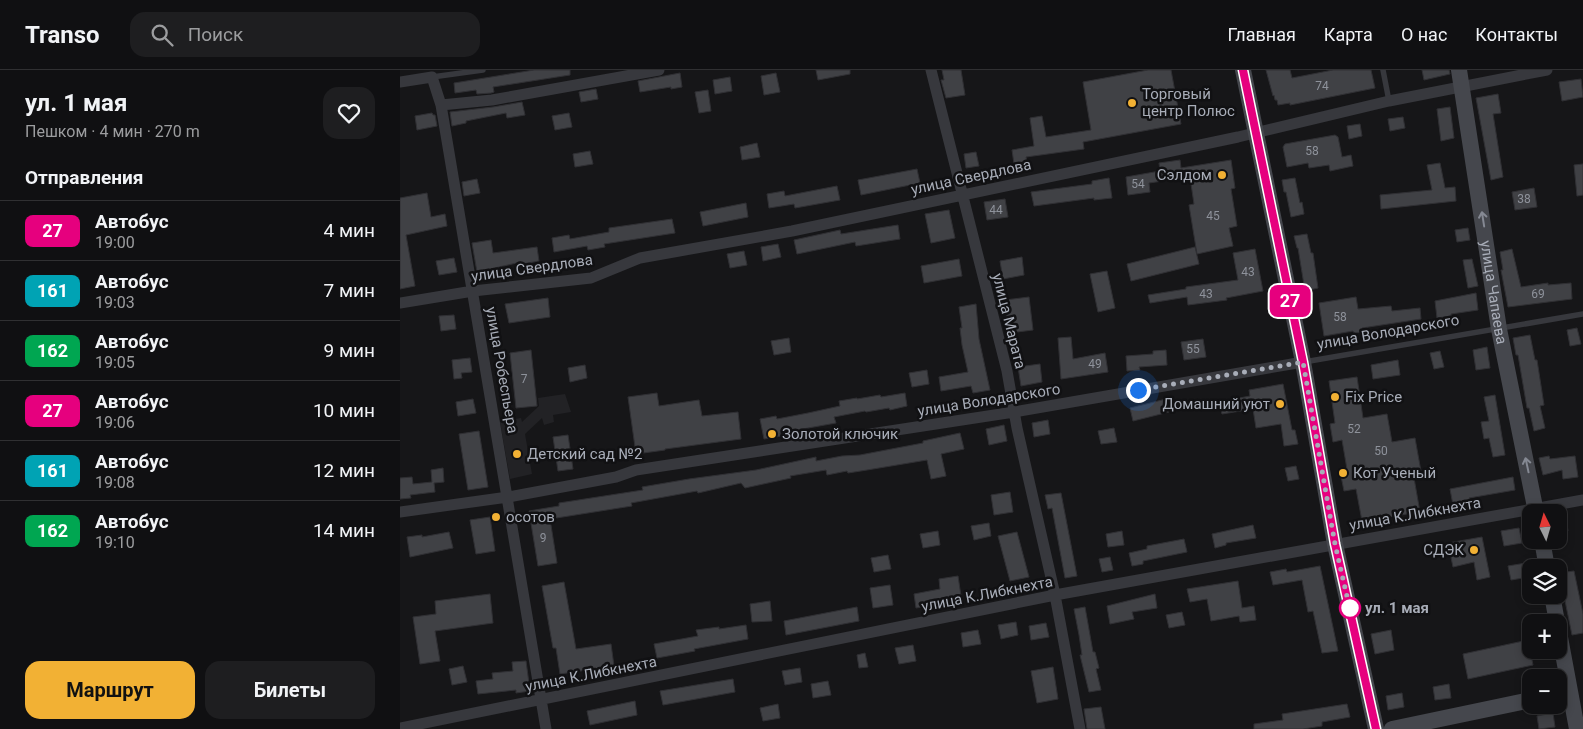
<!DOCTYPE html>
<html lang="ru">
<meta charset="utf-8">
<style>
body{margin:0;font-family:Roboto,sans-serif;background:#1e1e20;color:#f1f3f6;height:100vh;display:flex;flex-direction:column;font-size:19px;white-space:nowrap}
*{box-sizing:border-box;margin:0}
p{font-size:16px;color:#9c9d9f}
.icon{flex:none;width:28px;height:28px;fill:none;stroke:currentColor;stroke-width:2;stroke-linecap:round;stroke-linejoin:round}
.map{position:relative;flex:1;overflow:hidden}
.panel{display:flex;flex-direction:column;background:#101012;width:400px}
.panel>*{flex:none}
.badge{padding:0 10px;border-radius:8px;font-size:18px;line-height:32px}
.needle{width:32px;rotate:355deg}
.fabs{position:absolute;left:1122px;top:434px;display:grid;gap:10px}
.fabs a{display:grid;place-items:center;width:45px;height:45px;border-radius:10px;background:#101012;box-shadow:0 2px 8px #0003,0 0 0 1px #303032;font-size:25px}
.you{position:absolute;width:25px;height:25px;margin:-12px;border:4px solid #fff;border-radius:50%;background:#1a73e8;box-shadow:0 0 0 8px #1a73e833}
.map>.badge{position:absolute;translate:-50% -50%;box-shadow:0 0 0 2px #fff}
h2{padding:0 25px;font-size:19px;line-height:45px}
.round{display:grid;place-items:center;flex:none;width:52px;height:52px;border-radius:15px;background:#1e1e20}
.head{display:flex;align-items:center;justify-content:space-between;height:85px;padding:0 25px}
h1{font-size:24px;font-weight:700;line-height:38px}
.action{display:flex;gap:10px;margin-top:auto;padding:10px 25px}
.action a{flex:1;height:58px;border-radius:15px;background:#f2b134;color:#111;font-size:20px;font-weight:700;line-height:58px;text-align:center}
.action a+a{background:#1e1e20;color:#f1f3f6}
ul{padding:0;list-style:none}
li{display:flex;align-items:center;gap:15px;height:60px;padding:0 25px;border-top:1px solid #303032}
li div{flex:1}
li b{display:block;font-size:19px}
li em{font-style:normal}
li .badge{min-width:55px;font-weight:700;text-align:center}
header{display:flex;align-items:center;gap:30px;box-sizing:border-box;height:70px;padding:0 25px;background:#101012;border-bottom:1px solid #303032}
header strong{font-size:24px}
nav{display:flex;gap:28px;margin-inline-start:auto;font-size:18px}
.search{width:350px;height:45px;background:#1e1e20;display:flex;align-items:center;gap:12px;box-sizing:border-box;padding:0 18px;border-radius:15px;color:#9c9d9f;font-size:19px}
main{display:flex;flex:1;min-height:0}
.map>svg:first-child{display:block}
.built{fill:#222225}
.building{fill:#404145;stroke:#303034}
.lines{fill:none;stroke-linecap:round;stroke-linejoin:round}
.lane{stroke:#37383d;stroke-width:5.5}
.street{stroke:#37383d;stroke-width:11}
.secondary{stroke:#45474d;stroke-width:16}
.oneway{stroke:#858993}
.line-casing{stroke:#fff;stroke-width:11}
.line{stroke:#e6007e;stroke-width:8}
.walk{stroke:#a8adb8;stroke-width:5;stroke-dasharray:0 9}
.poi-dot{fill:#f2b134;stroke:#111113;stroke-width:2}
.stop-dot{fill:#fff;stroke:#e6007e;stroke-width:2.5}
.labels{text-anchor:middle;dominant-baseline:central;stroke-width:5;stroke-linejoin:round;paint-order:stroke}
.number-label{font-size:12px;fill:#8e929b}
.poi-label{font-size:15px;fill:#a8adb8;stroke:#111113;text-anchor:start}
.street-label{font-size:15px;fill:#a8adb8;stroke:#111113}
.stop-label{font-size:15px;font-weight:bold;fill:#a8adb8;stroke:#111113;text-anchor:start}
</style>
<header>
<strong>Transo</strong>
<div class="search"><svg class="icon" aria-label="search" viewBox="0 0 24 24"><circle cx="10" cy="10" r="6"/><path d="M15 15l6 6"/></svg>Поиск</div>
<nav><a>Главная</a><a>Карта</a><a>О нас</a><a>Контакты</a></nav>
</header>
<main>
<section class="panel">
<div class="head"><div><h1>ул. 1 мая</h1><p>Пешком · 4 мин · 270 m</p></div><a class="round"><svg class="icon" aria-label="heart" viewBox="0 0 24 24"><path d="M12 20l-8-8c-3-5 5-10 8-4 3-6 11-1 8 4z"/></svg></a></div>
<h2>Отправления</h2>
<ul>
<li><span class="badge" style="background:#e6007e;color:#fff">27</span><div><b>Автобус</b><p>19:00</p></div><em>4 мин</em></li>
<li><span class="badge" style="background:#00a3b4;color:#fff">161</span><div><b>Автобус</b><p>19:03</p></div><em>7 мин</em></li>
<li><span class="badge" style="background:#00a651;color:#fff">162</span><div><b>Автобус</b><p>19:05</p></div><em>9 мин</em></li>
<li><span class="badge" style="background:#e6007e;color:#fff">27</span><div><b>Автобус</b><p>19:06</p></div><em>10 мин</em></li>
<li><span class="badge" style="background:#00a3b4;color:#fff">161</span><div><b>Автобус</b><p>19:08</p></div><em>12 мин</em></li>
<li><span class="badge" style="background:#00a651;color:#fff">162</span><div><b>Автобус</b><p>19:10</p></div><em>14 мин</em></li>
</ul>
<div class="action"><a>Маршрут</a><a>Билеты</a></div>
</section>
<div class="map">
<svg width="1183" height="659" viewBox="0 0 1183 659">
<rect width="100%" height="100%" fill="#161618"/>
<path class="built" d="M165,324L171,342L153,345L154,352L144,355L142,348L125,364L132,404L110,409L100,352L121,348L122,352L139,336L138,328Z"/>
<path class="building" d="M134,0H170V5L93,17L94,22L91,23L77,24L76,20L55,23L54,13Z
M416,0H450V4L418,10Z
M542,0H561L565,25L546,28L541,10H544Z
M748,0H771L781,54L683,72L684,79L626,87L627,92L614,94L612,80L634,76L630,48L642,46L646,67L691,60L683,12Z
M866,0H890L892,8L933,0H971L975,18L890,35V33L878,35L877,30H875L874,25L873,26Z
M1022,0H1049L1050,4L1024,10Z
M280,3L282,17L271,19V17L240,22L238,11Z
M376,3L380,22L364,25L361,6Z
M330,7L332,21L315,24L313,10Z
M1181,9L1183,27L1162,31L1159,12Z
M196,19L198,29L181,32L179,22Z
M308,20L311,41L299,43L295,22Z
M1098,24L1101,43L1093,44L1103,107L1091,110L1076,28Z
M122,32L125,45L107,48L106,43L66,51V53L52,56L50,42L93,37Z
M1050,37L1054,68L1041,71L1037,39Z
M32,43L33,45H35L37,56L17,60L15,46Z
M169,43L172,57L155,60L152,46Z
M1003,47L1005,58L990,61L988,49Z
M960,54L962,66L949,69L947,56Z
M935,65L938,67L942,87L951,85L953,96L930,101L929,95L909,98L908,93L887,97L883,77L885,74Z
M357,73L360,87L342,90L340,77Z
M190,81L193,94L175,97L173,84Z
M576,82L579,96L566,98L564,84Z
M780,90L781,98L831,90L835,118L831,119L837,156L829,158L833,176L797,184L789,135L794,134L790,107L749,113L750,122L728,125L726,107L760,101L759,93Z
M1040,93L1045,118L1055,117L1056,131L981,139L980,125L1032,120L1027,95Z
M1183,94V125L1177,126L1174,95Z
M517,99L520,113L461,125L458,110Z
M709,108L712,128L694,130V128L634,136L631,122L692,114V111Z
M895,108L900,133L902,132L904,144L891,147L886,122H884L882,110Z
M77,109L80,123L64,126L62,112Z
M437,116L440,130L395,138L394,134L369,138L367,124L384,121L385,126Z
M1134,118L1137,137L1115,140L1112,122Z
M27,123L31,147L45,144L47,156L6,165L15,216L0,219V128Z
M605,129L608,147L587,150L584,132Z
M346,133L348,147L303,156L300,142Z
M549,140L555,168L531,173L525,144Z
M272,149L275,163L204,174L205,177L188,180L187,176L154,182L152,168L169,165L170,169L209,162V158Z
M498,155L500,169L456,176L455,172L397,184L394,170L440,160L441,164Z
M1068,158L1070,170L1057,172L1055,160Z
M907,164L911,183H913L918,218L905,221L898,178H897L894,166Z
M91,170L93,183L137,177L139,191L122,194L121,192L77,202L72,173Z
M378,174L381,187L363,191L361,177Z
M795,177L799,194L731,211L727,194Z
M855,179L863,221L826,228L827,230L788,235L787,227L750,233L748,225L786,219V217L838,210L833,183Z
M1112,179L1121,217L1148,213V215L1171,213L1172,229L1108,237L1101,200H1103L1100,182Z
M344,181L347,195L330,198L327,184Z
M622,187L624,205L603,209L600,191Z
M54,188L57,202L39,205L36,191Z
M559,189L562,206L524,213L521,196Z
M1072,189L1078,216L1068,218L1063,190Z
M707,201L715,238L698,242L690,204Z
M1076,223L1078,240L1051,244V246L1037,248L1035,231Z
M629,227L633,260L609,263L605,230Z
M956,227L958,239L991,236L992,241L1020,238L1021,249L962,258V262L954,263L953,261L924,266L919,233Z
M148,228L150,247L109,253L105,234Z
M576,234L579,269L590,320L573,323L571,316L541,321L539,307L568,302L562,275L560,258H562L559,237Z
M54,245L56,259L41,261L39,246Z
M1177,258L1181,274L1170,276L1167,260Z
M1130,265L1135,290H1137L1144,335L1140,336L1145,358L1134,361L1129,338H1127L1118,285H1116L1113,268Z
M671,267L673,289L705,283L708,302L661,309L658,268Z
M389,268L391,282L374,285L371,271Z
M803,269L806,287L784,290L781,272Z
M1087,277L1090,298L1076,300L1073,280Z
M131,280L137,336L116,338L110,283Z
M766,280L767,295L739,297L740,300L727,301L726,286L753,284V281Z
M1040,281L1044,297L1034,299L1030,283Z
M70,288L72,302L61,303L62,308L54,309L52,290Z
M998,290L1000,305L973,309L971,295Z
M640,294L642,312L621,316L618,297Z
M185,295L187,308L170,312L168,298Z
M527,300L529,314L512,317L509,303Z
M957,307L963,348L987,344L992,372L1015,368L1022,407L1014,408L1020,442L962,451L956,419L944,421L941,406L948,405L942,370L933,372L930,354L935,353L929,311Z
M883,314L892,360H895L898,374L884,376L881,354L856,358L853,339L822,344L819,332L850,326L849,320Z
M257,323L259,336L299,330L302,346L338,342L341,369L265,379V380L236,384L228,327Z
M505,323L507,336L490,340L489,338L466,342L465,341L434,347L436,353L380,363L381,366L364,369L360,349L376,346L377,349L408,343L440,336L439,331L457,328V329L480,325L481,327Z
M1095,325L1105,385L1093,387L1089,368L1084,369L1081,352L1089,351L1084,327Z
M73,329L76,343L58,346L56,332Z
M766,329L769,342L733,351L730,338Z
M648,350L650,364L634,367L632,353Z
M604,355L607,371L589,375L586,359Z
M714,358L717,372L701,374L698,361Z
M79,361L88,417L68,420L59,364Z
M560,363L564,379L541,384L546,406L531,409L527,390L467,400L448,403L447,401L427,405L426,400L390,406L391,408L345,418L341,413L298,423L297,421L231,433L232,436L150,449L157,493L138,496L129,441L159,436V433L243,420L242,417L289,409L356,400L416,387V391L442,386L460,385L523,373V371Z
M168,365L173,399L158,401L153,367Z
M1149,386L1150,389L1175,386L1178,407L1163,409L1162,400L1143,405L1139,388Z
M896,396L899,409L888,411L885,398Z
M43,398L44,412L34,413L35,422L10,425L11,428L0,429V408L12,407L13,414L32,412L31,400Z
M1113,407L1115,420L1069,428L1070,431L1053,435L1050,419Z
M610,422L613,442L594,445L591,425Z
M661,423L677,506L665,508L652,438L648,439L645,425Z
M90,447L95,481L76,484L70,450Z
M1166,448L1168,461L1159,463V449Z
M589,453L591,466L574,470L571,456Z
M853,455L856,468L826,473V475L815,478L812,464Z
M1119,458L1122,473L1104,476L1101,461Z
M538,461L540,475L523,478L520,464Z
M722,461L724,475L708,477L706,464Z
M49,462L53,478L10,487L7,467L22,465V467Z
M617,462L629,507L610,511L598,466Z
M1082,467L1090,507L1077,510L1074,492L1053,497L1048,473Z
M784,469L787,482L743,491V494L732,496L729,483L747,479V476Z
M488,485L491,499L474,502L471,488Z
M710,487L713,500L702,502L699,489Z
M1126,493L1129,507L1111,510L1108,496Z
M920,496L938,581L922,583L913,541L908,542L902,510L873,515L870,502L886,499L887,502Z
M1174,501L1183,544V563L1172,565L1162,516L1160,517L1159,503Z
M558,506L561,526L533,530L534,535L516,538L514,524L540,519L539,509Z
M838,511L842,538L854,536L856,550L840,552L839,546L811,551L807,529L790,532L787,519Z
M164,512L176,579L211,574L214,596L160,604L156,578H153L142,516Z
M490,515L493,535L473,538L470,518Z
M90,524L93,553L35,561L40,591L20,594L13,547L36,544L35,531Z
M755,524L757,538L732,542L734,549L710,554L707,536Z
M370,531L372,551L352,552L350,534Z
M457,537L459,551L386,565L384,551Z
M685,537L693,582H695L699,598L696,599L701,620L689,622L680,585H682L679,565L674,539Z
M782,542L785,555L769,558L766,545Z
M616,552L618,565L601,569L598,555Z
M646,553L649,567L631,570L629,556Z
M346,555L348,569L294,579L295,581L257,588L254,574L298,566L296,560L319,557V559Z
M578,560L581,574L563,577L561,563Z
M991,560L994,580L975,584L971,564Z
M1128,570L1133,595L1068,609L1063,584Z
M513,575L516,591L499,594L495,578Z
M465,583L468,597L459,598L457,585Z
M126,591L130,621L116,623V620L78,624L76,611L93,609L92,603L113,601L112,592Z
M63,596L67,612L52,615L49,599Z
M653,597L658,629L637,633L631,601Z
M400,598L402,612L385,615L382,601Z
M333,609L335,622L263,635L260,621Z
M428,611L431,625L413,628L411,614Z
M1049,614L1051,628L1035,630L1033,617Z
M1002,623L1004,637L988,640L986,626Z
M235,631L237,645L190,655L187,641Z
M378,634L380,648L363,651L360,638Z
M947,634L950,647L922,652V656L903,659H854V654L883,650L882,644Z
M701,637L705,659H687L684,639Z
M1153,643L1155,657L1139,659L1137,646Z"/>
<g class="lines">
<path class="lane" d="M983,0L989,31
M32,7L83,0
M904,292L1183,244"/>
<path class="street" d="M531,0L607,301L617,358L655,525L680,659
M0,12L32,7L41,35L146,659
M41,35L92,30L259,0
M0,233L73,221L191,208L240,188L392,161L838,67L989,31L1147,0
M0,442L108,427L216,407L236,400L614,342L903,292
M0,658L655,525L1183,430"/>
<g class="secondary">
<path d="M843,0L903,292L935,474L976,659"/>
<path id="s1" d="M1059,0L1099,259L1136,442"/>
<path d="M1142,470L1147,498"/>
<path d="M1152,525L1157,552"/>
<path d="M1159,562L1177,659"/>
<path d="M992,659L1131,630"/>
</g>
</g>
<defs><path id="oneway-shaft" d="M-6 0H5M1.5-3L5.5 0L1.5 3" fill="none" stroke-width="1.6" stroke-linecap="round" stroke-linejoin="round" transform="scale(1.25)"/></defs>
<g class="oneway">
<use href="#oneway-shaft" transform="translate(1083 149) rotate(-99)"/>
<use href="#oneway-shaft" transform="translate(1127 395) rotate(-102)"/>
</g>
<g class="lines">
<g class="line-casing">
<path id="line" d="M843,0L903,292L935,474L976,659"/>
</g>
<use href="#line" class="line"/>
<path class="walk" d="M738,320L903,292L935,474L951,544L950,538"/>
</g>
<g class="poi-dot">
<circle cx="732" cy="33" r="5"/>
<circle cx="822" cy="105" r="5"/>
<circle cx="935" cy="327" r="5"/>
<circle cx="880" cy="334" r="5"/>
<circle cx="372" cy="364" r="5"/>
<circle cx="117" cy="384" r="5"/>
<circle cx="943" cy="403" r="5"/>
<circle cx="96" cy="447" r="5"/>
<circle cx="1074" cy="480" r="5"/>
</g>
<circle class="stop-dot" cx="950" cy="538" r="10"/>
<g class="labels">
<g class="number-label">
<text x="922" y="16">74</text>
<text x="912" y="81">58</text>
<text x="738" y="114">54</text>
<text x="1124" y="129">38</text>
<text x="596" y="140">44</text>
<text x="813" y="146">45</text>
<text x="848" y="202">43</text>
<text x="806" y="224">43</text>
<text x="1138" y="224">69</text>
<text x="940" y="247">58</text>
<text x="793" y="279">55</text>
<text x="695" y="294">49</text>
<text x="124" y="309">7</text>
<text x="954" y="359">52</text>
<text x="981" y="381">50</text>
<text x="143" y="468">9</text>
</g>
<g class="poi-label">
<text x="742" y="24">Торговый<tspan x="742" dy="17">центр Полюс</tspan></text>
<text x="812" y="105" text-anchor="end">Сэлдом</text>
<text x="945" y="327">Fix Price</text>
<text x="870" y="334" text-anchor="end">Домашний уют</text>
<text x="382" y="364">Золотой ключик</text>
<text x="127" y="384">Детский сад №2</text>
<text x="953" y="403">Кот Ученый</text>
<text x="106" y="447">осотов</text>
<text x="1064" y="480" text-anchor="end">СДЭК</text>
</g>
<g class="street-label">
<text transform="translate(571 107) rotate(-12)">улица Свердлова</text>
<text transform="translate(132 198) rotate(-8)">улица Свердлова</text>
<text stroke="none"><textPath href="#s1" startOffset="225">улица Чапаева</textPath></text>
<text transform="translate(609 251) rotate(76)">улица Марата</text>
<text transform="translate(988 262) rotate(-10)">улица Володарского</text>
<text transform="translate(102 300) rotate(80)">улица Робеспьера</text>
<text transform="translate(589 330) rotate(-9)">улица Володарского</text>
<text transform="translate(1015 444) rotate(-10)">улица К.Либкнехта</text>
<text transform="translate(587 524) rotate(-11)">улица К.Либкнехта</text>
<text transform="translate(191 604) rotate(-11)">улица К.Либкнехта</text>
</g>
<g class="stop-label">
<text x="965" y="538">ул. 1 мая</text>
</g>
</g>
</svg>
<div class="fabs">
<a><svg class="needle" viewBox="-14 -14 28 28"><path d="M0-13l5 13h-10z" fill="#e53935"/><path d="M0 13l5-13h-10z" fill="#9c9d9f"/></svg></a>
<a><svg class="icon" aria-label="layers" viewBox="0 0 24 24"><path d="M12 4l9 5-9 5-9-5zM3 14l9 5 9-5"/></svg></a>
<a>+</a>
<a>−</a>
</div>
<div class="you" style="left:738px;top:320px"></div>
<b class="badge" style="left:890px;top:231px;background:#e6007e;color:#fff">27</b>
</div>
</main>
